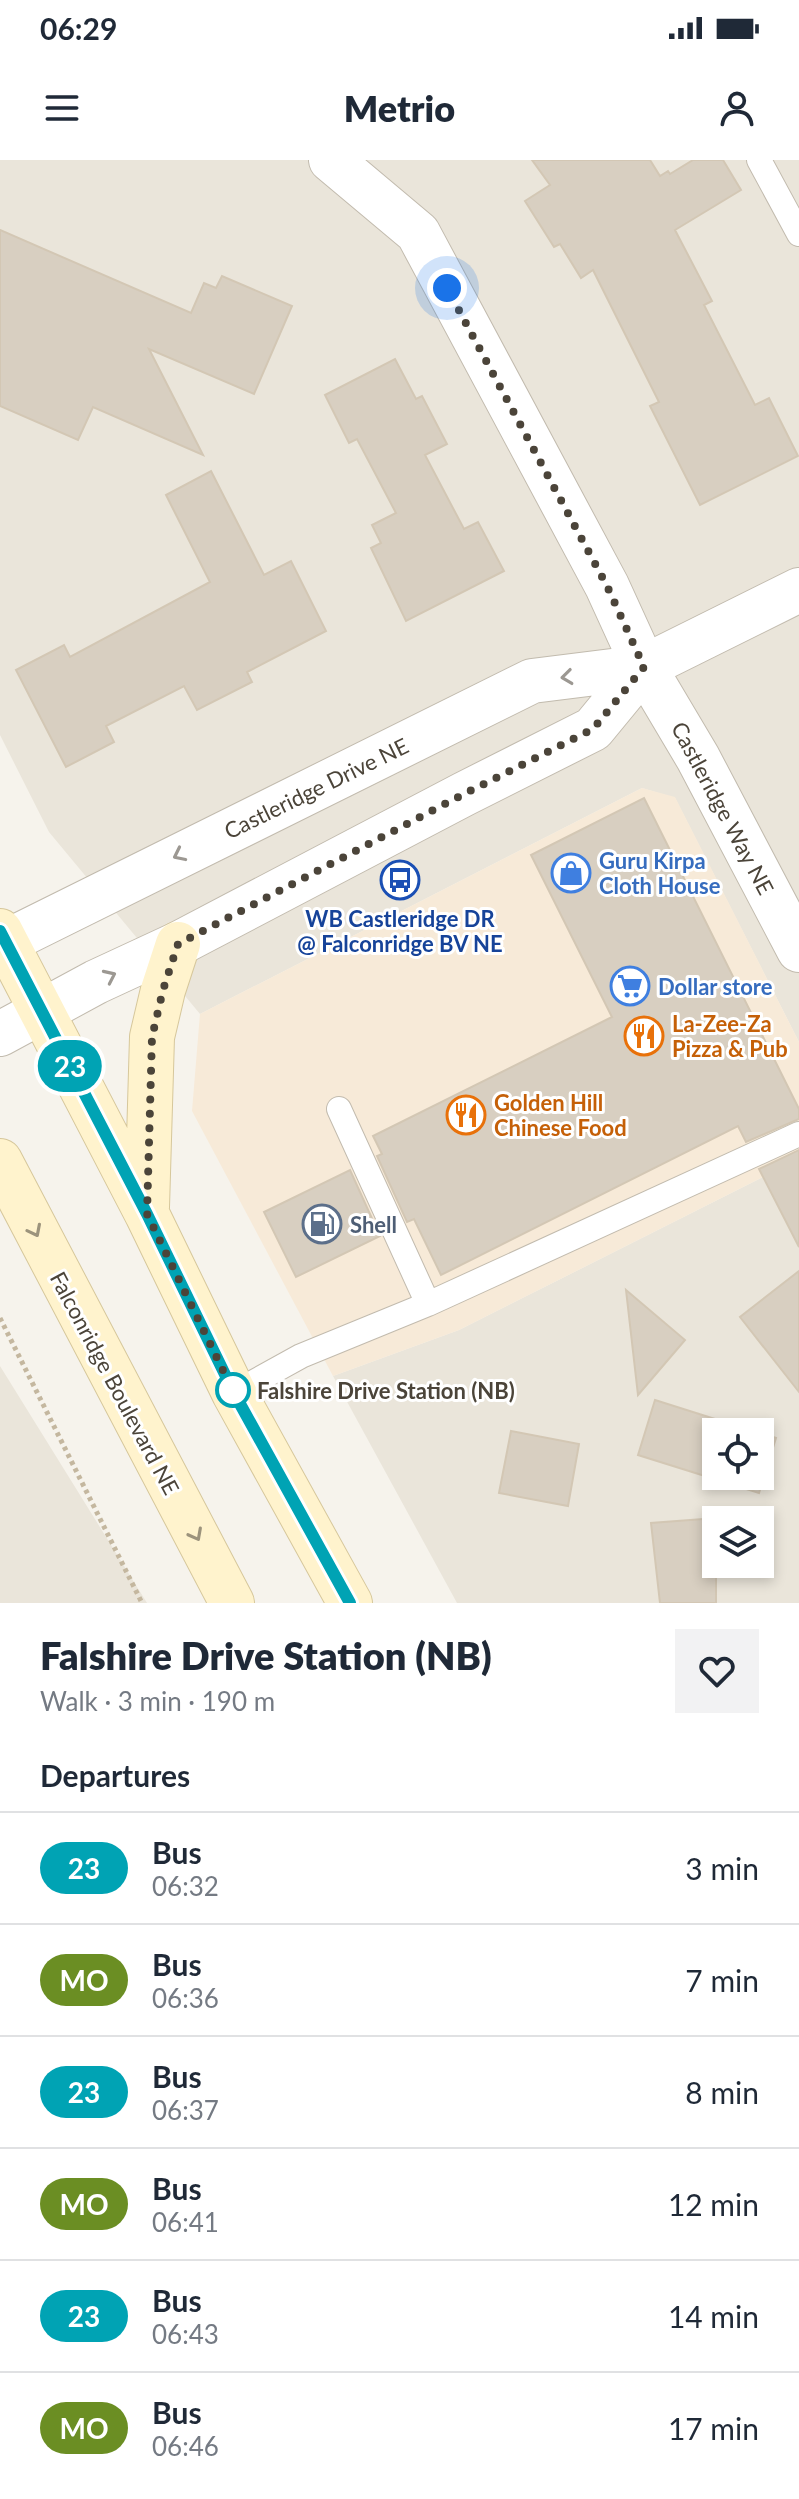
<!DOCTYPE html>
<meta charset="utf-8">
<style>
body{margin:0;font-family:Lato,sans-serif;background:#f2f2f3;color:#1f2937;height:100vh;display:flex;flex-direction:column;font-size:30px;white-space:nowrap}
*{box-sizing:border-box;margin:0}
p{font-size:26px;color:#747a83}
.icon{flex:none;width:44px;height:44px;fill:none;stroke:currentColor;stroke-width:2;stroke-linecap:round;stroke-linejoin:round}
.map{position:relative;height:1443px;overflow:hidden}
.details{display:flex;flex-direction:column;background:#fff;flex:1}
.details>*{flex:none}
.badge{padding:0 16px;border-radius:26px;font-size:28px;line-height:52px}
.tools{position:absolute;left:702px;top:1258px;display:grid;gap:16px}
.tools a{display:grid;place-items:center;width:72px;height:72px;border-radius:0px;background:#fff;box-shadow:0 4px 12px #0003;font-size:40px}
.you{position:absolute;width:40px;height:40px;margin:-20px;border:6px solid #fff;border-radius:50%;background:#1a73e8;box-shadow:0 0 0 12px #1a73e833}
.map>.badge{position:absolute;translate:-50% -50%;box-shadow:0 0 0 4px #fff}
h2{padding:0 40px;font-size:30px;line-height:72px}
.round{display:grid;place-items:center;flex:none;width:84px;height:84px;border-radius:0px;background:#f2f2f3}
.head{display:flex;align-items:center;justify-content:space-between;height:136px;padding:0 40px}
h1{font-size:38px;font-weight:800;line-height:60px}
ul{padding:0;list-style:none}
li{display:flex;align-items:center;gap:24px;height:112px;padding:0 40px;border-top:2px solid #e0e1e3}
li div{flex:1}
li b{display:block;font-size:30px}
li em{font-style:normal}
li .badge{min-width:88px;font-weight:700;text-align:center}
.status{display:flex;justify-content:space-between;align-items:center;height:56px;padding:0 40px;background:#fff;direction:ltr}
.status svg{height:22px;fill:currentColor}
header{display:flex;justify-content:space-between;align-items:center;height:104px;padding:0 40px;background:#fff;font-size:36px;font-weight:800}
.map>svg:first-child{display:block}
.residential{fill:#eae5da;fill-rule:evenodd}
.commercial{fill:#f7ead8}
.building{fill:#d8cfc1;stroke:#d3c7b4;stroke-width:2}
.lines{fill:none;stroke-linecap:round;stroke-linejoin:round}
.service-casing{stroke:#c2bbae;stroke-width:26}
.minor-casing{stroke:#c2bbae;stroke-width:46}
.tertiary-casing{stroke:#c2bbae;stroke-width:46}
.secondary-casing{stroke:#d6c79b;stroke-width:46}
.path{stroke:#c4b79f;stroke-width:5;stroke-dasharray:4 4;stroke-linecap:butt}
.service{stroke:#fff;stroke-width:24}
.minor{stroke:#fff;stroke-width:44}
.tertiary{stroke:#fff;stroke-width:44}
.secondary{stroke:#fff3cd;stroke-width:44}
.oneway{stroke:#9c9892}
.oneway2{stroke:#9c937c}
.line-casing{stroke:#fff;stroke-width:18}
.line{stroke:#00a3b4;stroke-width:12}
.walk{stroke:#4b4439;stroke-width:8;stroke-dasharray:0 14.4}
.stop-dot{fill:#fff;stroke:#00a3b4;stroke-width:4}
.labels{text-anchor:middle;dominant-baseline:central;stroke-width:6;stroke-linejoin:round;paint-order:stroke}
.street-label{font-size:22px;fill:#4b4439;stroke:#fff}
.shop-label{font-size:22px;font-weight:bold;fill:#366cbe;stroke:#fff;text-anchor:start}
.transit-label{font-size:22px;font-weight:bold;fill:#164399;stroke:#fff}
.food-label{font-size:22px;font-weight:bold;fill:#c56008;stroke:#fff;text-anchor:start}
.service-label{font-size:22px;font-weight:bold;fill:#4e5e75;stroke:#fff;text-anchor:start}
.stop-label{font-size:22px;font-weight:bold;fill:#4b4439;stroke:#fff;text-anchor:start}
</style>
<div class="status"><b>06:29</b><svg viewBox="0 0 49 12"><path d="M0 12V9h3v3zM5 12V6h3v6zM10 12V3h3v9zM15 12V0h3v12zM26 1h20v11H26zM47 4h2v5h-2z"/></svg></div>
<header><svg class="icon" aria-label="menu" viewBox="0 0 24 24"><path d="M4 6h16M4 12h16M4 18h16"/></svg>Metrio<svg class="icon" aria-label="person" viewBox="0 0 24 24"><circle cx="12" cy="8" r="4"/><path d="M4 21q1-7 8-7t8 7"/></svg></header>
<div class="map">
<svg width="799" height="1443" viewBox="0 0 799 1443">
<rect width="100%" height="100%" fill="#f6f3ec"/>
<path class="residential" d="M0,0H799V882L675,638L642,628L200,854L49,672L0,575Z
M799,999V1443H457L333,1216L459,1170ZM716,1272H760V1316H716ZM716,1360H760V1404H716Z
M0,1206L147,1443H0Z"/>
<path class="commercial" d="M642,628L675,637L799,882V999L459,1170L333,1216L192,951L200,854Z"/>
<path class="building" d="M532,0H650L660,16L668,11L670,14L693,0H723L741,30L675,70L712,141L704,145L755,245L769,238L798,296L700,345L650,246L659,242L593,110L581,118L560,84L554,87L525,41L550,25Z
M0,70L191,153L204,123L216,128L222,116L292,146L254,234L149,189L203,295L93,247L78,280L0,246Z
M395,199L416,239L422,236L447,284L425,295L464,369L478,362L504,411L406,461L371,388L381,383L372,365L396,353L357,279L349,283L325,235Z
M211,311L264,415L291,401L326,471L247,512L252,522L197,550L184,526L106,566L114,582L66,607L16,510L64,485L70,497L210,422L166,335Z
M644,638L799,949V959L746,982L738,966L441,1115L414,1059L407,1062L377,996L382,994L373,976L612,857L531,695Z
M799,990V1087L759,1009Z
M350,1010L380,1076L296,1117L264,1052Z
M799,1111V1232L740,1157Z
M626,1130L685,1180L638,1235Z
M655,1240L756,1272H716V1316H760V1273L776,1278L759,1333L638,1295Z
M511,1271L579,1284L568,1346L499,1333Z
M716,1358V1443H660L651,1363Z"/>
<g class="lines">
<g class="service-casing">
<path id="service" d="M759,0L799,74
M339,949L428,1144
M234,1233L301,1196L428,1144L799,974"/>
</g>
<g class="minor-casing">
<path id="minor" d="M331,0L418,73L607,426L644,507L698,598L799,790"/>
</g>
<g class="tertiary-casing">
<path id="tertiary" d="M0,785L532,521L644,507L799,430
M0,874L96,822L178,784L464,634L593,569L644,507"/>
</g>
<g class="secondary-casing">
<path id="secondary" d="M0,771L147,1054L234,1233L350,1443
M0,1001L232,1443
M147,1047L152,877L163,830L178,784"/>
</g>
<path class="path" d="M0,1158L142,1443"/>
<use href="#service" class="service"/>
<use href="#minor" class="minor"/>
<use href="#tertiary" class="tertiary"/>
<use href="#secondary" class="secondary"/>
</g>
<defs><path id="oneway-chevron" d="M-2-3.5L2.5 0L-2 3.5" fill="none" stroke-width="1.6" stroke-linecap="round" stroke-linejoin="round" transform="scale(2)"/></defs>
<g class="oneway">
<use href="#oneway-chevron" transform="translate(567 517) rotate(173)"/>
<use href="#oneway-chevron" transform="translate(179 695) rotate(154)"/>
<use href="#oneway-chevron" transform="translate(110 816) rotate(-25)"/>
</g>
<g class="oneway2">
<use href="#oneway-chevron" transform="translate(35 1071) rotate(63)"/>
<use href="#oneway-chevron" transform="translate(196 1375) rotate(62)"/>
</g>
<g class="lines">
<g class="line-casing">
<path id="line" d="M0,771L147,1054L234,1233L350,1443"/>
</g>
<use href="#line" class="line"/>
<path class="walk" d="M233,1230L234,1233L147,1054L152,877L163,830L178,784L464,634L593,569L644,507L607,426L447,128"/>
</g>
<defs>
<g id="shop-ring" transform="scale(2)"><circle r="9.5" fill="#fff" stroke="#3f7fe0" stroke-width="1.5"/><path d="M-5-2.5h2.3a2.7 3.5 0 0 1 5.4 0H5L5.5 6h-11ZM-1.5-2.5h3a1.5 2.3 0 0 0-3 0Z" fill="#3f7fe0"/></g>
<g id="bus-ring" transform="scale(2)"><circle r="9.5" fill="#fff" stroke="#1a4fb4" stroke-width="1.5"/><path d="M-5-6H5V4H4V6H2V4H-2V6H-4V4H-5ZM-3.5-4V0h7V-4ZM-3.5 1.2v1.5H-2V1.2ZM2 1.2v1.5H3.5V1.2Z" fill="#1a4fb4"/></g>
<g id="supermarket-ring" transform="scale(2)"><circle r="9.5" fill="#fff" stroke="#3f7fe0" stroke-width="1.5"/><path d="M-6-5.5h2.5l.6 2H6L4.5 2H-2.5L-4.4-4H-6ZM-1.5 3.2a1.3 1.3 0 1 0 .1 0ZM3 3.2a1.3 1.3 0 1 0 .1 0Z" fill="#3f7fe0"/></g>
<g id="restaurant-ring" transform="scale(2)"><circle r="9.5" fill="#fff" stroke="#e8710a" stroke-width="1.5"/><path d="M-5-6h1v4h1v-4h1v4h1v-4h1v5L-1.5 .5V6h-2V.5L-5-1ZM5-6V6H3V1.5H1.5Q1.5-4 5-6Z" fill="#e8710a"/></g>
<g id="fuel-ring" transform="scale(2)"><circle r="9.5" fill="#fff" stroke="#5c6f8a" stroke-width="1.5"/><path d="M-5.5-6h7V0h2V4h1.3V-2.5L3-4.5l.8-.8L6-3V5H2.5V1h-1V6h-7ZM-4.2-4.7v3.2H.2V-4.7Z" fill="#5c6f8a"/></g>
</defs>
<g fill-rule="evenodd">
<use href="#shop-ring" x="571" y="713"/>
<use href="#bus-ring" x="400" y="720"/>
<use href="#supermarket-ring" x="630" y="826"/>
<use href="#restaurant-ring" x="644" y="876"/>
<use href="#restaurant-ring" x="466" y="955"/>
<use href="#fuel-ring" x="322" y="1064"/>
</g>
<circle class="stop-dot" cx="233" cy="1230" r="16"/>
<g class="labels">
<g class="street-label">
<text transform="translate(316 628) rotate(-26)">Castleridge Drive NE</text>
<text transform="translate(723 648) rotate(62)">Castleridge Way NE</text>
<text transform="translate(115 1223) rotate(62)">Falconridge Boulevard NE</text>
</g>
<g class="shop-label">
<text x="599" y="700">Guru Kirpa<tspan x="599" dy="25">Cloth House</tspan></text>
<text x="658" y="826">Dollar store</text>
</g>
<g class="transit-label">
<text x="400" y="758">WB Castleridge DR<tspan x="400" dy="25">@ Falconridge BV NE</tspan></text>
</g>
<g class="food-label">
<text x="672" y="863">La-Zee-Za<tspan x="672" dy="25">Pizza &amp; Pub</tspan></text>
<text x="494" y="942">Golden Hill<tspan x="494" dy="25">Chinese Food</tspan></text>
</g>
<g class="service-label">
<text x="350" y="1064">Shell</text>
</g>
<g class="stop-label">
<text x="257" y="1230">Falshire Drive Station (NB)</text>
</g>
</g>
</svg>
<div class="tools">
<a><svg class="icon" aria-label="locate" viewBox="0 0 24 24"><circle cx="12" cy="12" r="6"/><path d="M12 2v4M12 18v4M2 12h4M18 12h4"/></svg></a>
<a><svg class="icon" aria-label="layers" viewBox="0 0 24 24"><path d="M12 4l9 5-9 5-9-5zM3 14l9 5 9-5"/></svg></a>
</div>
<div class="you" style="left:447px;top:128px"></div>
<b class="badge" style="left:70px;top:906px;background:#00a3b4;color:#fff">23</b>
</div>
<section class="details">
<div class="head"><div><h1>Falshire Drive Station (NB)</h1><p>Walk · 3 min · 190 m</p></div><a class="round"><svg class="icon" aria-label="heart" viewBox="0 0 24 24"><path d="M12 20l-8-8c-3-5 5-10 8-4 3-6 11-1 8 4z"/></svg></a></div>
<h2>Departures</h2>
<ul>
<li><span class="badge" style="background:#00a3b4;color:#fff">23</span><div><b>Bus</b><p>06:32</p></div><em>3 min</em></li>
<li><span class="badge" style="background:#6b8e23;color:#fff">MO</span><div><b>Bus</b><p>06:36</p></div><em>7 min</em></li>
<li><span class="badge" style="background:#00a3b4;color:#fff">23</span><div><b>Bus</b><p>06:37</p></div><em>8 min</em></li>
<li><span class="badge" style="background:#6b8e23;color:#fff">MO</span><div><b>Bus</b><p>06:41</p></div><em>12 min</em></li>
<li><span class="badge" style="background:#00a3b4;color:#fff">23</span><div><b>Bus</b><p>06:43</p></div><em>14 min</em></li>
<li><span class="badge" style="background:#6b8e23;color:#fff">MO</span><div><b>Bus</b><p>06:46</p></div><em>17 min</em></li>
</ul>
</section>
